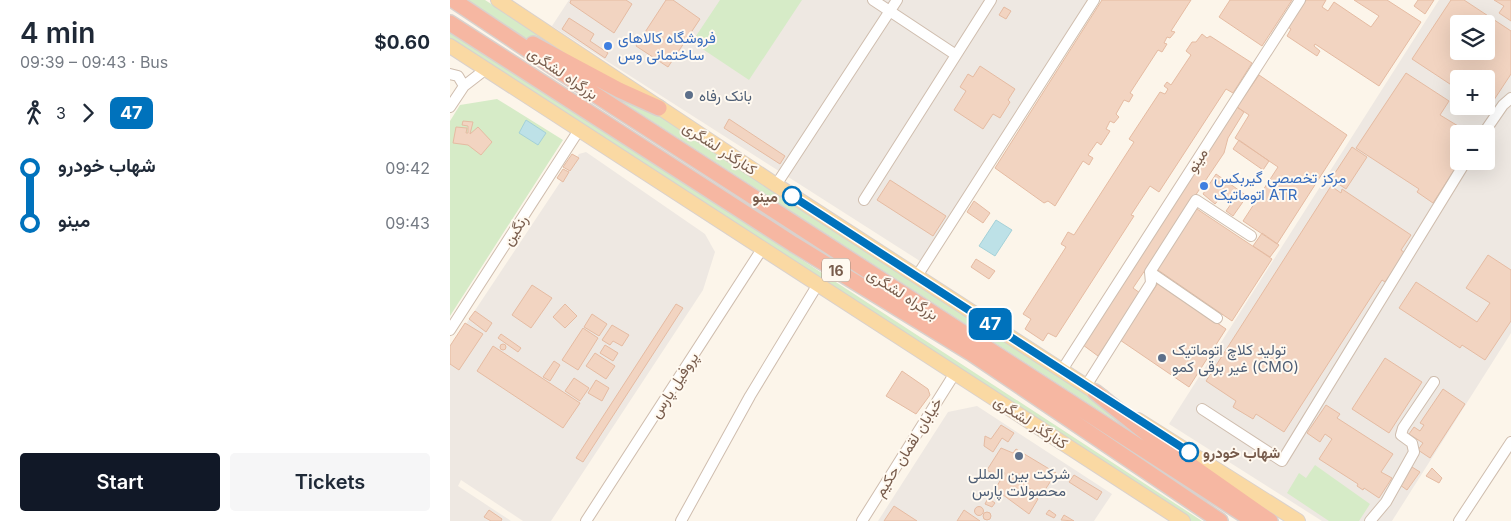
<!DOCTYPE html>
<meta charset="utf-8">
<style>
body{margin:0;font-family:Inter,Vazirmatn,sans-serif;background:#f6f6f7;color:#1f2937;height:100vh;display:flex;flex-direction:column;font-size:19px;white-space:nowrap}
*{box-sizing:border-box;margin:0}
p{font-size:16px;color:#747a83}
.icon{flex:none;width:28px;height:28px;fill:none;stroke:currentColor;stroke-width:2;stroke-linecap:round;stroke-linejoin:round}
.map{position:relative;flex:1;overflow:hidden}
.sheet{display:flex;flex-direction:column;background:#fff;width:450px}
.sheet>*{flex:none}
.badge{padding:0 10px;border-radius:8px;font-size:18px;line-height:32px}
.buttons{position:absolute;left:1000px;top:15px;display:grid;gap:10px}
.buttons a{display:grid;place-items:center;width:45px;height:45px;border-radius:5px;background:#fff;box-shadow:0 5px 20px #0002;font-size:25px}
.map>.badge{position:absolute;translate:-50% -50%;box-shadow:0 0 0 2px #fff}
.legs{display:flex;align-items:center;gap:8px;height:55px;padding:0 20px;font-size:16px}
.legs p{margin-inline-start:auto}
.summary{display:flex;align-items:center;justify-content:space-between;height:85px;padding:0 20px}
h1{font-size:28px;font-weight:600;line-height:38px}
.cta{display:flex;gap:10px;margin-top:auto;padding:10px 20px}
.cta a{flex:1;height:58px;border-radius:5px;background:#111827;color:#fff;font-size:20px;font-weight:600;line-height:58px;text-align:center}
.cta a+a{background:#f6f6f7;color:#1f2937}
ul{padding:0 20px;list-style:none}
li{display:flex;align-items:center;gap:18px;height:55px;font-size:19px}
li i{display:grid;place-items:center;width:8px;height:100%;margin:0 6px;background:currentColor}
li i::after{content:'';width:12px;height:12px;margin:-6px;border:4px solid;border-radius:50%;background:#fff}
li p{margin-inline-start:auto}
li:first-child i{background:linear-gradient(#0000 50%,currentColor 0)}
li:last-child i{background:linear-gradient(currentColor 50%,#0000 0)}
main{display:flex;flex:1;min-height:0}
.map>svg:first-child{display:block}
.industrial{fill:#eee8e2;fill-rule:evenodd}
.green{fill:#d6ebc7}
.water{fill:#bde1e7;stroke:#a4d1d8}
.building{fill:#f2d4c1;stroke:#e5bba2;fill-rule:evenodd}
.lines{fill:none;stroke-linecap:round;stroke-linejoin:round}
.minor-casing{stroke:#cfbdae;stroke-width:12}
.major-casing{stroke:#d9d1cd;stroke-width:16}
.highway-casing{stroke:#d9d1cd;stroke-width:18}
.minor{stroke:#fff;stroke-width:10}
.major{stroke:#fad9a3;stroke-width:14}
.highway{stroke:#f6b7a2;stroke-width:15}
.line-1-casing{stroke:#fff;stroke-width:11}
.line-1{stroke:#0072bc;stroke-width:8}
.shop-dot{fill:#3f7fe0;stroke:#fff9f0;stroke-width:2}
.service-dot{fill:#5c6f8a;stroke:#fff9f0;stroke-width:2}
.stop-1-dot{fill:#fff;stroke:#0072bc;stroke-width:2.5}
.labels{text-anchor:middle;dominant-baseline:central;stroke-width:4;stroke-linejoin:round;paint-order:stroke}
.shield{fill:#fff9f0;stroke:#a08b7d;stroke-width:1}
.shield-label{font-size:14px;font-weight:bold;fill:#785c4c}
.shop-label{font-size:15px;fill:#366cbe;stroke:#fff9f0;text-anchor:start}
.street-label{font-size:15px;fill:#785c4c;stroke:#fff9f0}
.service-label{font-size:15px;fill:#4e5e75;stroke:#fff9f0;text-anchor:start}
.stop-label{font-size:15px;font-weight:bold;fill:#785c4c;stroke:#fff9f0;text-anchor:end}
</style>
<main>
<section class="sheet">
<div class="summary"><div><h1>4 min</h1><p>09:39 – 09:43 · Bus</p></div><b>$0.60</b></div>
<div class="legs"><svg class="icon" aria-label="walk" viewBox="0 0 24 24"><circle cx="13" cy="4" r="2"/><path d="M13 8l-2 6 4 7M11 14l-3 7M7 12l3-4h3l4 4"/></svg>3<svg class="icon" aria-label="forward" viewBox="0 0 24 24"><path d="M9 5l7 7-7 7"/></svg><b class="badge" style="background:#0072bc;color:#fff">47</b></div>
<ul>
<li><i style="color:#0072bc"></i><b>شهاب خودرو</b><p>09:42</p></li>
<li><i style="color:#0072bc"></i><b>مینو</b><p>09:43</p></li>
</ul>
<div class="cta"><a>Start</a><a>Tickets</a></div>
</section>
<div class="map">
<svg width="1061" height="521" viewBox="0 0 1061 521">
<rect width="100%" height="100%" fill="#fcf5ea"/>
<path class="industrial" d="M119,0H651L473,263L102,26Z
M989,0H1061V333L942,521H872L719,424ZM1009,24H1036V51H1009ZM1009,79H1036V106H1009ZM1009,134H1036V161H1009Z
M136,152L255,234L265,252L253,290L101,521H73L11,480L8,486L61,521H0V348L129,154Z
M527,406L662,494L644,521H428L498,412Z"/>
<path class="green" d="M14,0H35L115,51L123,60L63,32Z
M270,0H352L299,80L242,42Z
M0,32L84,85L752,521H738L0,44Z
M154,90L177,97L210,116L655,405L675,427Z
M47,99L113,140L0,316V121L10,105Z
M865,465L920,504L909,521H879L837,493L849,473L856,478Z"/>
<path class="water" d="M76,120L96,133L88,145L69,133Z
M546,220L562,230L545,256L529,246Z"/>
<path class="building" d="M121,0H176L182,4L164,33L120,3Z
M216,0H223L250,19L218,67L186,46Z
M652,0H741L721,31L725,32L720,38L717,37L714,43L717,44L712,52L708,50L680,93L683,95L679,102L674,100L666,114L669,117L664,123L660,121L656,129L660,131L651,145L647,142L638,155L643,158L639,165L633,161L605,206L598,201L594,203L545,168Z
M780,0H842L812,46L769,17Z
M856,0H876L872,7L878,11L884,2L921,27L929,16L904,0H937L971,22L929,86L865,44L864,46L870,51L867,56L837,36L841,29L838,27Z
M968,0H984L975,14L964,6Z
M1001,0H1014L1061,31V74L1038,109L1033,106H1036V79H1009V90L962,59ZM1009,24H1036V51H1009Z
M1044,0H1061V21L1049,13L1054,6Z
M554,7L561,11L556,19L549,15Z
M119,18L144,34L140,41L158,53L155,58L112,29Z
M752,34L757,38L760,36L802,63L783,93L776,89L709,192L700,186L681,215L684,216L606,337L598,333L593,341L575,329L581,319L573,314L616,247L611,244L618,232L624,235L684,142L679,139L710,92L715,94L718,89L714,86L717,82L721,85L741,55L736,51L742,42H746Z
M530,66L565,89L558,100L560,102L550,118L543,114L533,129L504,110L516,91L510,87L518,74L523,77Z
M956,73L999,101L990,115L1013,129L1001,147L1009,152L1010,161L983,203L967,192L969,189L906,148Z
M809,75L897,135L827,244L793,221L828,167L785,138L799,115L787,107Z
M787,107L794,112L778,138L774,153L683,288L690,293L648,356L633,345Z
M279,119L335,156L330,164L274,128Z
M13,121L23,122L20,134L28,127L42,142L31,155L18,145L3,143L6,127L17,128L16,133H18V126L12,125Z
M789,140L819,161L813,170L783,149Z
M902,147L917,157L896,189L881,179Z
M122,154L129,158L120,171L113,167Z
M113,169L119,172L113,182L107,178Z
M766,174L797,196L783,216L776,211L781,204L771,197L765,204L753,194Z
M440,180L496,216L483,236L427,200Z
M881,186L891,193L892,189L961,235L951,250L955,253L935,282L932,280L834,432L806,414L803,419L783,407L786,401L756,381Z
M524,201L540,213L533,223L517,212Z
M744,207L822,259L782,321L705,268Z
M812,233L829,245L820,257L803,246Z
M1038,255L1061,270V321L1035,360L1012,345L1010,348L949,308L966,282L1027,322L1040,303L1016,288Z
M526,259L545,271L539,279L521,267Z
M708,283L776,329L739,387L670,340Z
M82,285L102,298L81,328L62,315Z
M115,304L127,316L115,328L103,317Z
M226,304L233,308L133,462L126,458Z
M25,311L42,323L36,332L19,319Z
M142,314L157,324L149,336L134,327Z
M15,323L33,334L9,370L0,364V346Z
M162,325L179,335L172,346L163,341L160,345L152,340Z
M133,328L148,338L128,370L112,360Z
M51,334L71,348L68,352L48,338Z
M50 347a3 3 0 1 1 6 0a3 3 0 1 1-6 0Z
M155,345L168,353L163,361L150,353Z
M43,346L130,403L113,428L27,371Z
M145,353L165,366L156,379L136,366Z
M935,358L972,382L939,433L902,409Z
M104,361L110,365L100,381L93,377Z
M452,371L478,389L480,395L466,414L436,396Z
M124,378L139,388L130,401L115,391Z
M146,380L159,388L152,401L138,393Z
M993,389L1015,404L980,458L968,450L973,443L959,434L964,427L970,431L974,425L970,423Z
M876,405L890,414L887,418L943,454L931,472L942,478L929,498L914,488L913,490L907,486L908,484L869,459L882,439L875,434L870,442L857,433Z
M551,425L564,433L558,442L552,438L543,452L534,446L535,436L541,439Z
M551,448L563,453L566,449L606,473L591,496L579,488L577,490L588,499L579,514L545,489L555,473L552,471L548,477L537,470Z
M962,467L970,472L957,490L950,485Z
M982,468L992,478L989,483L976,476Z
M624,475L652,492L647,500L619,482Z
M538,498L545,503L542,507L535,504Z
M444,506L467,521H434Z
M524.5 511a4.5 4.5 0 1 1 9 0a4.5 4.5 0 1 1-9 0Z
M39,510L52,519L51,521H41L34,517Z
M514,510L530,521H507Z
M599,510L606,515L604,518L596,514Z
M533 516a4 4 0 1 1 8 0a4 4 0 1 1-8 0Z
M614,515L624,521L611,520Z"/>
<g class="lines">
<g class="minor-casing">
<path id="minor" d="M423,0L506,55
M0,74L8,76L14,86
M0,107L14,86L36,69
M1033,134L1053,105L1061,98
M326,185L447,0
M414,200L541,0
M700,272L746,200L801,236
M467,276L644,0
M0,330L129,130
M612,370L850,0
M636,386L701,283L700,272L767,318
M752,409L832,461L1016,161
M136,521L312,249
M231,521L300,396L368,284
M412,521L505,373
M920,521L936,502L964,452L962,443L951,435L953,428L984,382
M1009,521L1061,442"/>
</g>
<g class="major-casing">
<path id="major" d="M48,0L326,185L653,397
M0,46L733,521
M688,420L848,521"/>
</g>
<g class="highway-casing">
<path id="highway" d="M3,0L135,88L804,521
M0,23L343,244L521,353L770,521
M83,44L169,90L209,108
M645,392L706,441L820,521"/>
</g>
<use href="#minor" class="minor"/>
<use href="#major" class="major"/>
<use href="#highway" class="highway"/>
</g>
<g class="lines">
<g class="line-1-casing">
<path id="line-1" d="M342,196L739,452"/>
</g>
<use href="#line-1" class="line-1"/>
</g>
<g class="shop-dot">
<circle cx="158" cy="46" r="5"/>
<circle cx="754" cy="186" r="5"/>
</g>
<g class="service-dot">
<circle cx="239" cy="95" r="5"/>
<circle cx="712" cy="358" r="5"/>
<circle cx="569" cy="456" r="5"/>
</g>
<g class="stop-1-dot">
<circle cx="342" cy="196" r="9"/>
<circle cx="739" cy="452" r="9"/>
</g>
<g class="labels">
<rect class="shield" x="372" y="258.5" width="28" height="23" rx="4"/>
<g class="shield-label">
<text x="386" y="270">16</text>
</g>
<g class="shop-label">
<text x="168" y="37">فروشگاه کالاهای<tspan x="168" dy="17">ساختمانی وس</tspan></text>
<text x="764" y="177">مرکز تخصصی گیربکس<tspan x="764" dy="17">اتوماتیک ATR</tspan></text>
</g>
<g class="street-label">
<text transform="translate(113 73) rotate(34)">بزرگراه لشگری</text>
<text transform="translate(270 148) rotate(33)">کنارگذر لشگری</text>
<text transform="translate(747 160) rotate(-57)">مینو</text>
<text transform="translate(65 230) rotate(-57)">رنگین</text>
<text transform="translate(453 294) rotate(33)">بزرگراه لشگری</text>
<text transform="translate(224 385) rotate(-57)">پروفیل پارس</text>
<text transform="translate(581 422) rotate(33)">کنارگذر لشگری</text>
<text transform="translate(458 447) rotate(-58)">خیابان لقمان حکیم</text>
</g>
<g class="service-label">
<text x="249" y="95">بانک رفاه</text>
<text x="722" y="349">تولید کلاچ اتوماتیک<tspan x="722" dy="17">غیر برقی کمو (CMO)</tspan></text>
<text x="569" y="473" text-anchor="middle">شرکت بین المللی<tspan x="569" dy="17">محصولات پارس</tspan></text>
</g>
<g class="stop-label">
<text x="328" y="196">مینو</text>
<text x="753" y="452" text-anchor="start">شهاب خودرو</text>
</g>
</g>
</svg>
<div class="buttons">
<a><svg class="icon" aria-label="layers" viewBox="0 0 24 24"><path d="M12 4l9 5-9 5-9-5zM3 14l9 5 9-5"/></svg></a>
<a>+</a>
<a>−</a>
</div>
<b class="badge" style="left:540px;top:324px;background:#0072bc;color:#fff">47</b>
</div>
</main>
